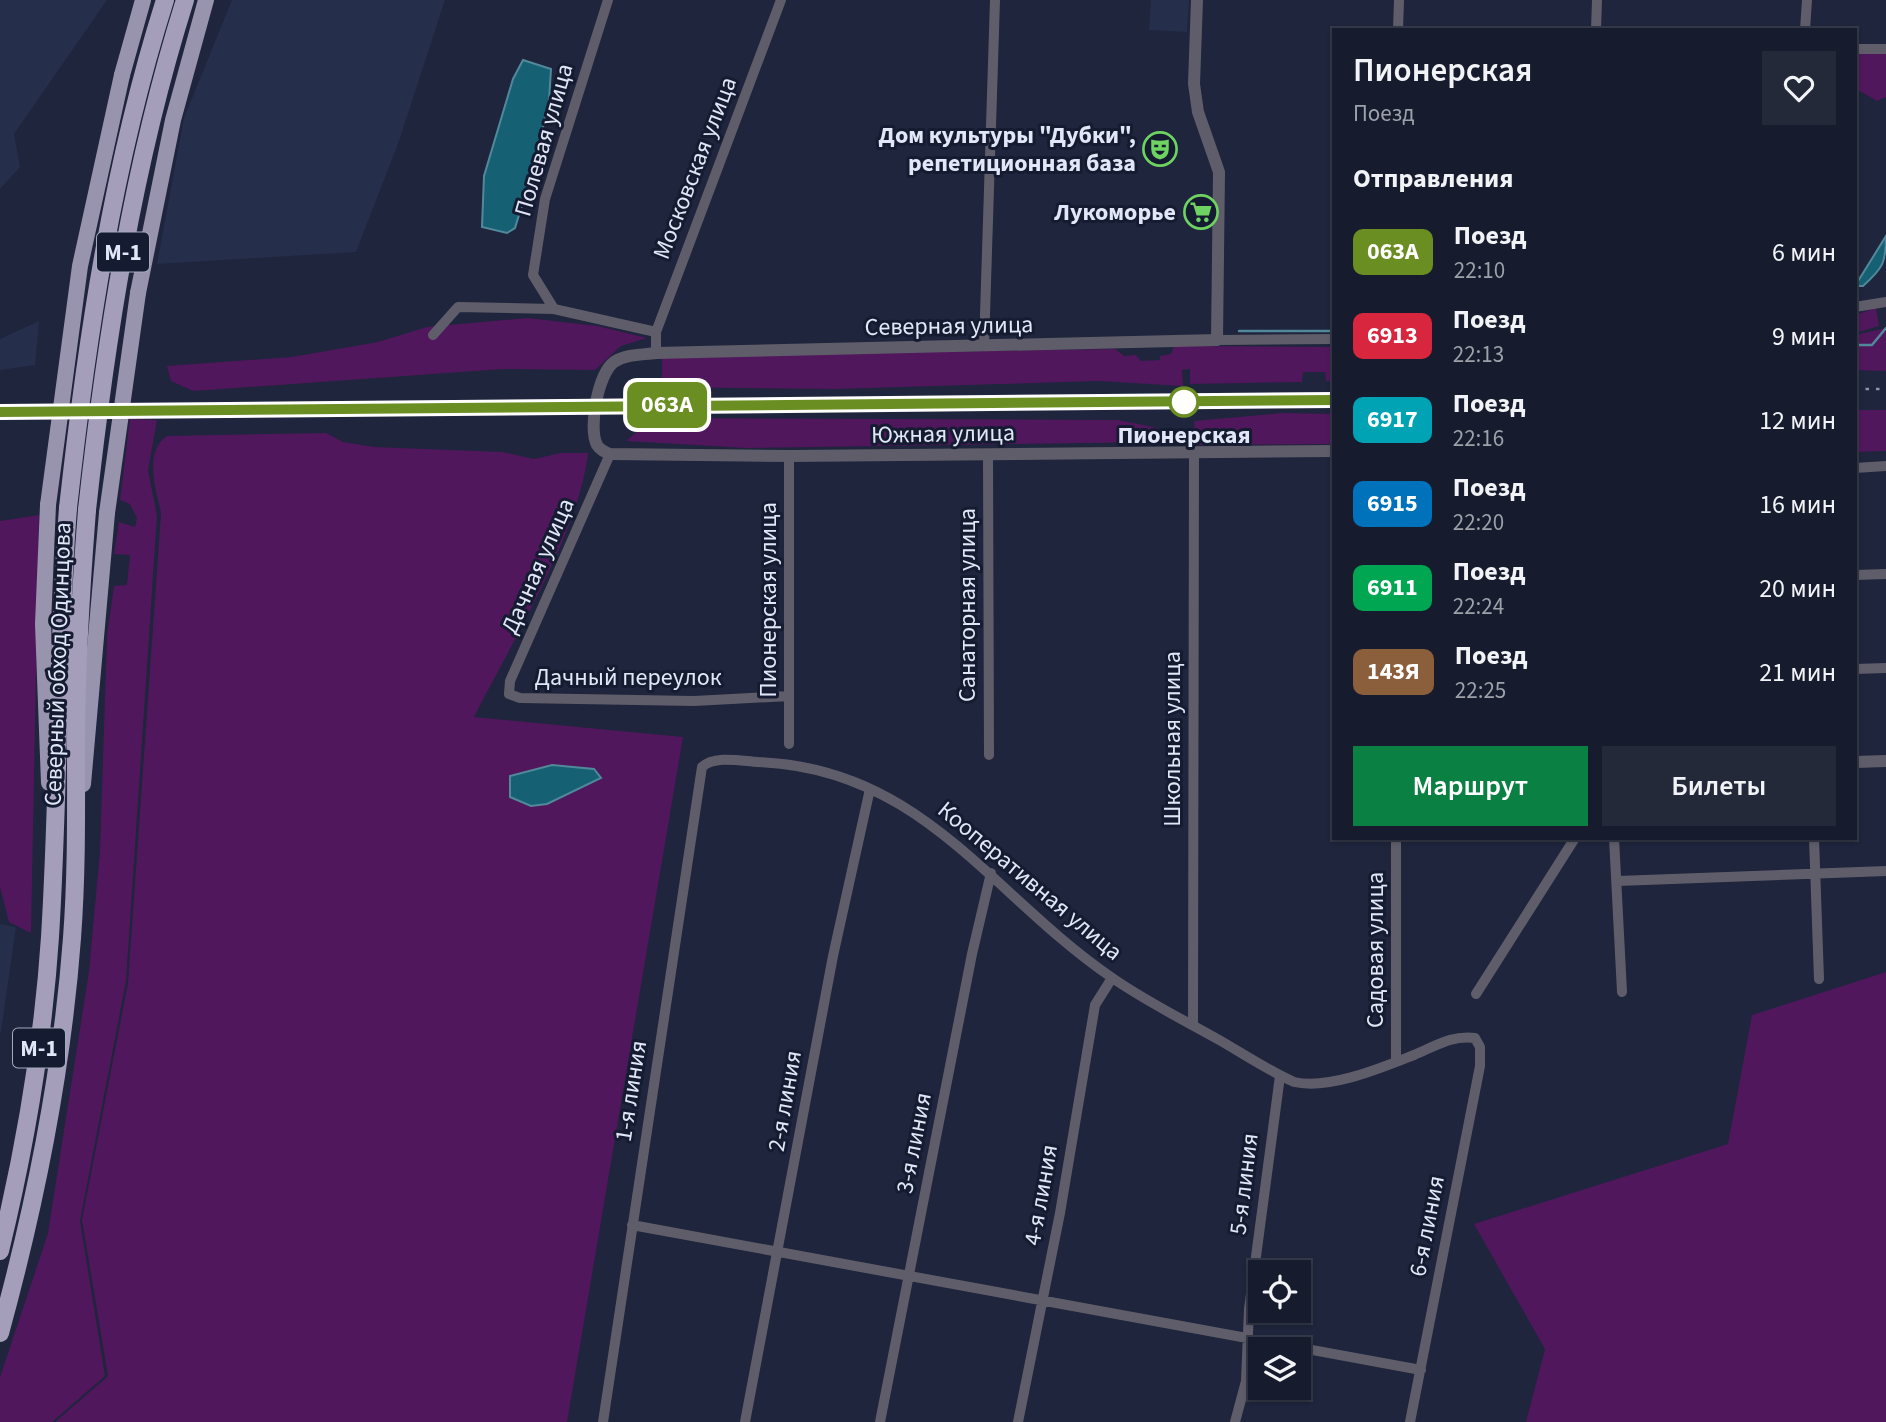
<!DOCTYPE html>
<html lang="ru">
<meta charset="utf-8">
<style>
body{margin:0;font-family:"Source Sans 3",sans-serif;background:#232939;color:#f1f3f6;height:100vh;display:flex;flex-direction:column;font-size:26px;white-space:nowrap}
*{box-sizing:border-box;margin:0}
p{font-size:23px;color:#9ea1aa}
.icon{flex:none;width:38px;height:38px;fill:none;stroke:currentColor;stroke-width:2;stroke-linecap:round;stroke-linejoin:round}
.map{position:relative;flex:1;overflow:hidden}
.drawer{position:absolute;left:1332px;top:28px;width:525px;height:812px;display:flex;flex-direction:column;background:#161c2d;border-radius:0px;box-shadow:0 2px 5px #0004,0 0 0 2px #353a49}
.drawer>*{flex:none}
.badge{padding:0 14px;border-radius:10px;font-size:24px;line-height:46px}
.controls{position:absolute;left:1248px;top:1260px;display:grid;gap:14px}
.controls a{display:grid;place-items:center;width:63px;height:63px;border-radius:0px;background:#161c2d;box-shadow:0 2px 5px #0004,0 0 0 2px #353a49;font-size:35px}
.map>.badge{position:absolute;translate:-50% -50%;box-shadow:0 0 0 4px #fff}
h2{padding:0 21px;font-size:26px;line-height:63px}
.round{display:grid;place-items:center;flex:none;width:74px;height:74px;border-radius:0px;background:#232939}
.headline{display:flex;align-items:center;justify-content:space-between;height:119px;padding:0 21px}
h1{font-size:33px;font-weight:600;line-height:52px}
.button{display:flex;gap:14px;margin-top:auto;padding:14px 21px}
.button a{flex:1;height:80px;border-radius:0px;background:#0b8043;color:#fff;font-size:28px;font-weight:600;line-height:80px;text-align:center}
.button a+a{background:#232939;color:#f1f3f6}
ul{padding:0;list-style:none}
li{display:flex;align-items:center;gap:21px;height:84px;padding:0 21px}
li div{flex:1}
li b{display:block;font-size:26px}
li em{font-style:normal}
li .badge{min-width:77px;font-weight:700;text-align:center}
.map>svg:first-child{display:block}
.built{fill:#252e4a}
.green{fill:#50175c}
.water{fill:#156173;stroke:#52899a;stroke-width:2}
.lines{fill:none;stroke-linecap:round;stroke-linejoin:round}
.stream{stroke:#52899a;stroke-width:2.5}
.minor{stroke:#605d6a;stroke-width:10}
.tertiary{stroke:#605d6a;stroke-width:12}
.primary{stroke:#9994ad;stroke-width:16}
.trunk{stroke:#a49eba;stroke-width:18}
.rail{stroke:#8d94a6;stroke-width:2.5;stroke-dasharray:3.5 7;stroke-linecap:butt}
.primary-bridge{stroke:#9994ad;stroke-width:16}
.trunk-bridge{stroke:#a49eba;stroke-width:18}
.line-casing{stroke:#fff;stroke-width:16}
.line{stroke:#6b8e23;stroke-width:10}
.stop-dot{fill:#fff;stroke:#6b8e23;stroke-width:3.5}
.labels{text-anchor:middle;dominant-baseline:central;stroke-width:6;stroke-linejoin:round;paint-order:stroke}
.shield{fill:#151c32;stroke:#a4aabb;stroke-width:2}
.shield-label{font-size:23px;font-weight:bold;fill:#e1e7f6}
.poi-label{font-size:24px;font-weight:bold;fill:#e1e7f6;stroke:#151c32;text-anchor:end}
.street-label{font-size:24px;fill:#e1e7f6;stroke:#151c32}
.stop-label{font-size:24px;font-weight:bold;fill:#e1e7f6;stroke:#151c32}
</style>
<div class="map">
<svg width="1886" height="1422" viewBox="0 0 1886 1422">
<rect width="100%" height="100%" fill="#1e253c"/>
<path class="built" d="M0,0H107L14,134L20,167L0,189Z
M232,0H445L398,144L356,252L157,264L184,118Z
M1151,0H1189L1187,32L1149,30Z
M39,321L35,365L0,370V339Z
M0,924L16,927L1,1032H0Z"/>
<path class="green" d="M1855,52L1886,53V97L1877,101L1860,91L1855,97Z
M1876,308L1879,326L1855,333V315Z
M528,318L597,326L647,338L621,346L595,370L503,369L193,391L171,381L167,366L292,357L378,342L427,327Z
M1886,328V371L1855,370V335Z
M1174,346L1333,347L1334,381H1326L1325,372H1303L1302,382L1190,384V369L1182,370L1183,386L1099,381L835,389L662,387V356L1115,349L1124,356L1136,355L1141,361L1160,360V356L1171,354Z
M1855,410H1886V451L1855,452Z
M1283,413L1333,414V444L1195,445L1194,421Z
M653,418L1118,420L1158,428V442L746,448L626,441Z
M130,419L157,420L148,470L157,516L126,981L80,1221L105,1376L52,1422H0V1377L48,1233L89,971L100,851L107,635L114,586L127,585L130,555L114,554L119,522L135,527L137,518L130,504L120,500Z
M326,433L343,442L374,447L502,452L534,459L561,453H588C579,533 511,644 474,717L683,737L567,1422H55L108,1376L82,1220L128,983L161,513C156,490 143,452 167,436Z
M39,515L31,933L9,922L0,887V521Z
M1886,972V1422H1526L1545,1349L1474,1224L1728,1144L1752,1015Z"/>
<path class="water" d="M523,60L551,69L549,101L536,159L515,228L507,233L482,227L484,176L513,79Z
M1886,236C1886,263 1883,268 1863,286H1855Z
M552,765L594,769L601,778L547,804L531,806L510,797V776Z"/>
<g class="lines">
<path class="stream" d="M1239,331H1334
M1855,345H1872L1886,328"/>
<path class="minor" d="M608,0L545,199L533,275L554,309L656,332
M1398,30L1399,0
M1596,30L1597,0
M1805,30L1807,0
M1855,49H1886
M1855,307L1886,302
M433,335L458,307L554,309
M1217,340L1334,339
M984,346L995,0
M656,353V332L781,0
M610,454L510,681L509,694L520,698L694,701L789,696
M988,454L989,755
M789,456V744
M1855,468L1886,466
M1855,575L1886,574
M1855,669L1886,668
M1614,838L1622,992
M1814,838L1819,979
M1618,881L1886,871
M1476,994L1575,838
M1193,1025L1194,452
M1396,1061V838
M632,1225L1421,1370
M603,1422L702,767C715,755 741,761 758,762C922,768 990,894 1111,977C1145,1001 1184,1020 1221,1041C1245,1055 1269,1071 1294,1082C1329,1090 1381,1068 1414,1055C1436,1046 1451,1035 1475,1038L1480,1047V1066L1410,1422
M745,1422L833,956L870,789
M880,1422L972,954L991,873
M1018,1422L1060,1213L1095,1005L1112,978
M1235,1422L1246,1381L1249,1309L1280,1076"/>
<path class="tertiary" d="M1197,0L1194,84L1198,112L1219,172L1217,340L656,353C642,355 626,354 614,362C598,374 588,428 597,445C600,450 605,452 610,454L789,456L1334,451
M1855,762L1886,761"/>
<path class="primary" d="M122,75L143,0
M138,293L173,120L206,0
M48,505L43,624L49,783
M83,784L107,513"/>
<path class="trunk" d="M0,1251C25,1148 43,1043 50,937C59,794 57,651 68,508
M0,1333C36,1202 62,1073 72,938C77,872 76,807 76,742C76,664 81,587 87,510"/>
<path class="rail" d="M1855,389H1886
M0,412L1334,400"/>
<path class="primary-bridge" d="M48,505L80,266L122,75
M107,513L138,293"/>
<path class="trunk-bridge" d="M68,508C87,336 113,164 165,0
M87,510C106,337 133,165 185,0"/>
</g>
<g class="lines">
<g class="line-casing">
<path id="line" d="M0,412L1334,400"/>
</g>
<use href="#line" class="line"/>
</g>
<defs>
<g id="theatre-ring" transform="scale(1.75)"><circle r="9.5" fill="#151c32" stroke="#6ed361" stroke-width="1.5"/><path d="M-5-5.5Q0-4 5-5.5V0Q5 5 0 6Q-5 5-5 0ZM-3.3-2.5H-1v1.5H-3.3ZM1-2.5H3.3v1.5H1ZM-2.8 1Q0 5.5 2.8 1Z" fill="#6ed361"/></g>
<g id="supermarket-ring" transform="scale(1.75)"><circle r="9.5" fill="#151c32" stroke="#6ed361" stroke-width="1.5"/><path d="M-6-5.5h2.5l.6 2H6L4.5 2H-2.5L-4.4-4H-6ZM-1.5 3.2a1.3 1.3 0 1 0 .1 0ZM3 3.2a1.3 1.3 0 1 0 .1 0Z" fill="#6ed361"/></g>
</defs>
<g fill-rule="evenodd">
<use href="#theatre-ring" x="1160" y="149"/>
<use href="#supermarket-ring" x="1201" y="212"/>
</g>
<circle class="stop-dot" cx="1184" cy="402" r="14"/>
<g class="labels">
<g class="shield">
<rect x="97" y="232.5" width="52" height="39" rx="5"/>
<rect x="13" y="1028.5" width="52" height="39" rx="5"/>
</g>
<g class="shield-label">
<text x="123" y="252">М-1</text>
<text x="39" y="1048">М-1</text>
</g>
<g class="poi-label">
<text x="1136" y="135">Дом культуры "Дубки",<tspan x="1136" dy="28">репетиционная база</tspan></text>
<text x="1176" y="212">Лукоморье</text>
</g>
<g class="street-label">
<text transform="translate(544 140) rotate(-74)">Полевая улица</text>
<text transform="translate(695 168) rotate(-69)">Московская улица</text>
<text transform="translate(949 326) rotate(-1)">Северная улица</text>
<text transform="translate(943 434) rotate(-1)">Южная улица</text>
<text transform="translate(538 566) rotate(-66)">Дачная улица</text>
<text transform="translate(768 600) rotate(-90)">Пионерская улица</text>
<text transform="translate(967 605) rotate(-90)">Санаторная улица</text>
<text transform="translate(58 664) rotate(-88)">Северный обход Одинцова</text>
<text x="628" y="677">Дачный переулок</text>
<text transform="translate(1172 739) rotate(-90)">Школьная улица</text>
<text transform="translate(1030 881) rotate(40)">Кооперативная улица</text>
<text transform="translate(1375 950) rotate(-90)">Садовая улица</text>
<text transform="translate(631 1091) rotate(-81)">1-я линия</text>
<text transform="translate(785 1101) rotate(-80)">2-я линия</text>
<text transform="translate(914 1143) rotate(-79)">3-я линия</text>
<text transform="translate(1244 1184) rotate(-83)">5-я линия</text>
<text transform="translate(1041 1195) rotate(-80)">4-я линия</text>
<text transform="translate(1427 1226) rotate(-79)">6-я линия</text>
</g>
<g class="stop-label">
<text x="1184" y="435">Пионерская</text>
</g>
</g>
</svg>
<div class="controls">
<a><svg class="icon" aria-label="locate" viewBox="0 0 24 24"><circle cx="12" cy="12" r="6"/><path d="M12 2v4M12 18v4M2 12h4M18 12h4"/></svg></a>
<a><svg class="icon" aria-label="layers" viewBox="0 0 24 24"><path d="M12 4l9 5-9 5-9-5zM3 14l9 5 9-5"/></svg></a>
</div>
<b class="badge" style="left:667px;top:405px;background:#6b8e23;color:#fff">063А</b>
<section class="drawer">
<div class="headline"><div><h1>Пионерская</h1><p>Поезд</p></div><a class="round"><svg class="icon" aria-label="heart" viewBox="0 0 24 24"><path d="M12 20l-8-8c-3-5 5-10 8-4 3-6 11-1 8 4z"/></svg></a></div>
<h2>Отправления</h2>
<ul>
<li><span class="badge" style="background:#6b8e23;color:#fff">063А</span><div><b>Поезд</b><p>22:10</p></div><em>6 мин</em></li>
<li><span class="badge" style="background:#d7263d;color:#fff">6913</span><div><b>Поезд</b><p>22:13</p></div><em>9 мин</em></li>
<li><span class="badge" style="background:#00a3b4;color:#fff">6917</span><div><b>Поезд</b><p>22:16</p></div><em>12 мин</em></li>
<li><span class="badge" style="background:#0072bc;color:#fff">6915</span><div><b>Поезд</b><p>22:20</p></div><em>16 мин</em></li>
<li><span class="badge" style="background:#00a651;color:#fff">6911</span><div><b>Поезд</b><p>22:24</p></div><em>20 мин</em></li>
<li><span class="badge" style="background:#8b5e3c;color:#fff">143Я</span><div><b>Поезд</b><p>22:25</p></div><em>21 мин</em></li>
</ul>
<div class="button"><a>Маршрут</a><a>Билеты</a></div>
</section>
</div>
